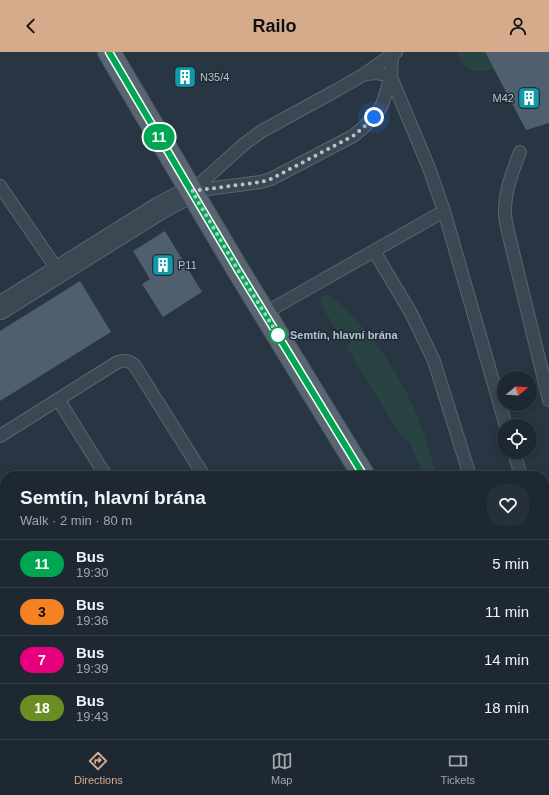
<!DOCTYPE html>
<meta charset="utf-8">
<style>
body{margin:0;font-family:Helvetica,sans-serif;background:#25303a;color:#f1f3f6;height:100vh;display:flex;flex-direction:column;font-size:15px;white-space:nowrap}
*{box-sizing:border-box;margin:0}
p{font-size:13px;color:#a0a6ac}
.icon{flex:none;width:22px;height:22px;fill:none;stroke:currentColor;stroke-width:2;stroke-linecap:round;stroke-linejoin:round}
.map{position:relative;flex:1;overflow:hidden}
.details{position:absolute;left:0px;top:419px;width:549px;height:268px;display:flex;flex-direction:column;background:#1d2832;border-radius:16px 16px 0 0;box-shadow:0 2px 10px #0003,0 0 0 1px #3b444d}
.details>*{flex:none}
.badge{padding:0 8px;border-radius:13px;font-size:14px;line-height:26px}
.needle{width:26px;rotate:72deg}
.tools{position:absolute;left:497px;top:319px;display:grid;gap:8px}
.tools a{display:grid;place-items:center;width:40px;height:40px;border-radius:50%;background:#1d2832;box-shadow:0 2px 10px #0003,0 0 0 1px #3b444d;font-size:20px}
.you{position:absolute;width:20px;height:20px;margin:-10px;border:3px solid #fff;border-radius:50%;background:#1a73e8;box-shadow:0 0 0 6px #1a73e833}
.map>.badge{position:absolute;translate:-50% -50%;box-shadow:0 0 0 2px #fff}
.round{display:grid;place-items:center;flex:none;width:42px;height:42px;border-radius:16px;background:#25303a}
.head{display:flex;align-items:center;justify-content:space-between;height:68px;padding:0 20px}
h1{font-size:19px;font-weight:800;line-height:30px}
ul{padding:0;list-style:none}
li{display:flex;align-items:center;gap:12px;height:48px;padding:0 20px;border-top:1px solid #3b444d}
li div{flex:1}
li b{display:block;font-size:15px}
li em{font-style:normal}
li .badge{min-width:44px;font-weight:700;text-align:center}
header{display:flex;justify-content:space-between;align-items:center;height:52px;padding:0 20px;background:#d6ab8b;color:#111;font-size:18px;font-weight:800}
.tabs{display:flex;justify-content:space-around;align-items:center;height:56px;border-top:1px solid #3b444d;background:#1d2832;font-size:11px;color:#a0a6ac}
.tabs a{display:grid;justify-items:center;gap:2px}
.tabs .current{color:#d6ab8b}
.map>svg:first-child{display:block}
.green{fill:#294343}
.building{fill:#505f6d}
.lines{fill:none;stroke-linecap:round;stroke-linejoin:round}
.service-casing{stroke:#59656f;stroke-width:14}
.minor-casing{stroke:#59656f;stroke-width:24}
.primary-casing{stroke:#48535e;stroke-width:24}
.service{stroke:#3b4752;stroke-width:12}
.minor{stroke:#3b4752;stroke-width:22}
.primary{stroke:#596672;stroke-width:22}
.line-casing{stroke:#fff;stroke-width:9}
.line{stroke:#00a651;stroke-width:6}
.walk{stroke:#b8c2cc;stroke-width:4;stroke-dasharray:0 7.2}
.stop-dot{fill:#fff;stroke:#00a651;stroke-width:2}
.labels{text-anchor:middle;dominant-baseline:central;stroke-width:3;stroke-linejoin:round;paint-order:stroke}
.poi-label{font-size:11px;fill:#b8c2cc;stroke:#202c37;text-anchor:start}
.stop-label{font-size:11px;font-weight:bold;fill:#b8c2cc;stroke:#202c37;text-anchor:start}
</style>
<header><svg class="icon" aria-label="back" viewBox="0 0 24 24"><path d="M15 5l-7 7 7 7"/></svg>Railo<svg class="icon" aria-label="person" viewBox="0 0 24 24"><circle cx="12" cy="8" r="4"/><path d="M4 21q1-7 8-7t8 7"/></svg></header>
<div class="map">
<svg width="549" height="687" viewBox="0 0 549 687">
<rect width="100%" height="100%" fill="#273642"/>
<path class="green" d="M458,0H485L493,16C480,24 460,17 458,0Z
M326,243C336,246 343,256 350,262C378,290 402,327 417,363C425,383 431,404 437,424H424L410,391L399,381L346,294L351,290L343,276L337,279L321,253L320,246L323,244Z
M544,603L549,616V673L544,666Z"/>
<path class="building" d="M485,0H549V71L526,78Z
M165,179L202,240L163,265L142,232L150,227L133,199Z
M80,229L111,280L0,349V279Z"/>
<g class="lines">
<g class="service-casing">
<path id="service" d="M363,23C374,20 381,21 391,25L429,116L444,159L506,374
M520,100C512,121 504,141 505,163C506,172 508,180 510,188L549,348
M0,134L59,220
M192,139L261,130L271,127L353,84L364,75L374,65L382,53L391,25L392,3
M192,139L243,93L262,79L337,38L363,23L396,0
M374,199L411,261L434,309L470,424
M265,261L444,159
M58,347L106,424
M0,384L116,311C124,307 129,308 135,314L204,424
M514,400L521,424
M0,452L5,449
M544,492L549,507
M544,528L549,526
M0,617L5,625
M40,682L43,687
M214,682L228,687
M340,682L342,687
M405,682L409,687
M307,687L315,682"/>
</g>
<g class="minor-casing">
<path id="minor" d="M0,256L160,156L192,139"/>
</g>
<g class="primary-casing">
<path id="primary" d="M109,0L238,218L364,424
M529,682L533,687"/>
</g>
<use href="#service" class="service"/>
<use href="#minor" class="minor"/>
<use href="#primary" class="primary"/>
</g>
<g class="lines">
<g class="line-casing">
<path id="line" d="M109,0L238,218L364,424"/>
</g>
<use href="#line" class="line"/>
<path class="walk" d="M278,283L281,288L238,218L192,139L261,130L271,127L353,84L364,75L374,65"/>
</g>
<defs>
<g id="building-square" transform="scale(1.15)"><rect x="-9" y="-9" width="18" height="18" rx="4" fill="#0f9aa8" stroke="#202c37"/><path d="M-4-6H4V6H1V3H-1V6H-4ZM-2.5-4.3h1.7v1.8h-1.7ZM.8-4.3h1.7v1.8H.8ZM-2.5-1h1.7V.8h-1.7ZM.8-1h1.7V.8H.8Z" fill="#fff"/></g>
</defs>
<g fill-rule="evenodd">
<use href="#building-square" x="185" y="25"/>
<use href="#building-square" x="529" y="46"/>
<use href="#building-square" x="163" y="213"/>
</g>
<circle class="stop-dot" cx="278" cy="283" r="8"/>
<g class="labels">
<g class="poi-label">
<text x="200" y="25">N35/4</text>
<text x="514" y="46" text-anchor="end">M42</text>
<text x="178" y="213">P11</text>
</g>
<g class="stop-label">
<text x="290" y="283">Semtín, hlavní brána</text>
</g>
</g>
</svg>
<div class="tools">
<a><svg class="needle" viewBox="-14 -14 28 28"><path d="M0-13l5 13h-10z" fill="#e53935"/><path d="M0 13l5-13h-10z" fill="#a0a6ac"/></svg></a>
<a><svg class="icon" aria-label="locate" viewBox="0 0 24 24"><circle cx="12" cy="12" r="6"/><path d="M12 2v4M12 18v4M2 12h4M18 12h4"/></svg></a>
</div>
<div class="you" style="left:374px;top:65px"></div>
<b class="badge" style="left:159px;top:85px;background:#00a651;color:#fff">11</b>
<section class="details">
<div class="head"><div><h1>Semtín, hlavní brána</h1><p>Walk · 2 min · 80 m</p></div><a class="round"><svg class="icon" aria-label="heart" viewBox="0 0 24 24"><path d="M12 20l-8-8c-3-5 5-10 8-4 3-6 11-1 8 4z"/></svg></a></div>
<ul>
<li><span class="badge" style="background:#00a651;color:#fff">11</span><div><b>Bus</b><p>19:30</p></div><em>5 min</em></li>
<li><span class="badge" style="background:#f58220;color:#111">3</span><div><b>Bus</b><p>19:36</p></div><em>11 min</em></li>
<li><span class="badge" style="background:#e6007e;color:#fff">7</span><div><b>Bus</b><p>19:39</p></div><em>14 min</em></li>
<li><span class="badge" style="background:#6b8e23;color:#fff">18</span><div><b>Bus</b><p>19:43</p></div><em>18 min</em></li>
</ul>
</section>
</div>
<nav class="tabs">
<a class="current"><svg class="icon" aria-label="directions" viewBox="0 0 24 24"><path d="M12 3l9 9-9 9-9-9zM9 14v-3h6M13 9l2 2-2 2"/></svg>Directions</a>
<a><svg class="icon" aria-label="map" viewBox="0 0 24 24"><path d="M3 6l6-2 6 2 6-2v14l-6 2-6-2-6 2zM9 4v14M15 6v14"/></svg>Map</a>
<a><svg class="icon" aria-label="tickets" viewBox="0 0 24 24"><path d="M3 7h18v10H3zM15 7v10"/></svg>Tickets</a>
</nav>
